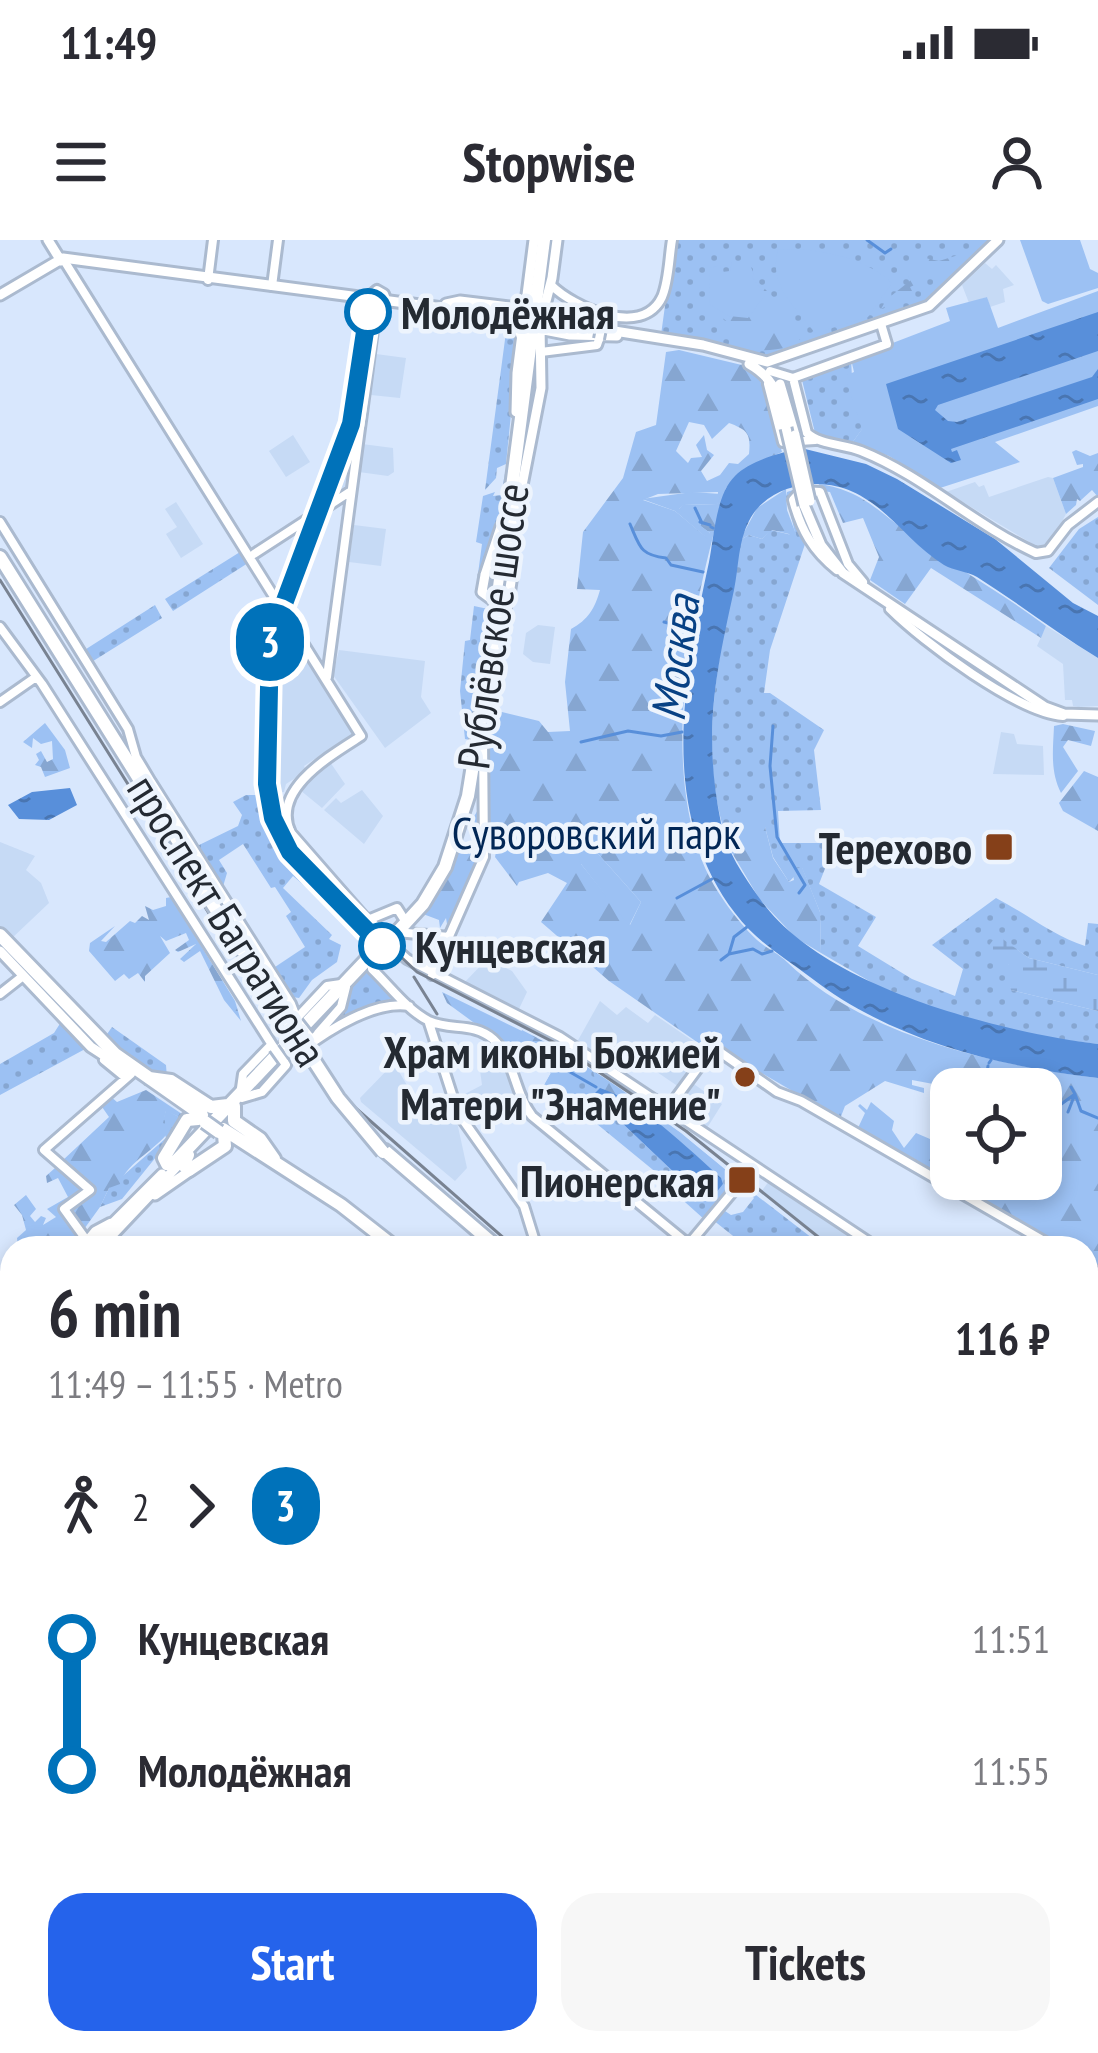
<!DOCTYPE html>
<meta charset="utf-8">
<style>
body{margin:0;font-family:"PT Sans Narrow",sans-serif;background:#f7f7f7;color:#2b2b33;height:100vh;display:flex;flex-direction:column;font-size:45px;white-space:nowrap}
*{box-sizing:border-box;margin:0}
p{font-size:39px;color:#7c7c81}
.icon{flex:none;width:66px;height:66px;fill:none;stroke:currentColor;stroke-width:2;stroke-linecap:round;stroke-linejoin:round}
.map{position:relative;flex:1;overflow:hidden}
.panel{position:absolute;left:0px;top:996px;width:1098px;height:819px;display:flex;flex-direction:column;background:#fff;border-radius:36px 36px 0 0;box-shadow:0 6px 18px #0003}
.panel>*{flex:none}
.badge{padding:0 24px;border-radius:39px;font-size:42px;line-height:78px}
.controls{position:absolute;left:930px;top:828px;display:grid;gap:24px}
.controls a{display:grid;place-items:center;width:132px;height:132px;border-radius:24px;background:#fff;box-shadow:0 6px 18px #0003;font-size:60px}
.map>.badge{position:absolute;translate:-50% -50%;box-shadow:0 0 0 6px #fff}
.legs{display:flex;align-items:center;gap:18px;height:132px;padding:0 48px;font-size:39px}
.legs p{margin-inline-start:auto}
.head{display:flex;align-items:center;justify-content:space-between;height:204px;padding:0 48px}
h1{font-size:66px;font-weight:700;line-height:90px}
.cta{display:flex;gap:24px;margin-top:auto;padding:24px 48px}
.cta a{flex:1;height:138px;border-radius:36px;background:#2563eb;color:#fff;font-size:48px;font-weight:700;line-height:138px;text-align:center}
.cta a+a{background:#f7f7f7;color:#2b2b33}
ul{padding:0 48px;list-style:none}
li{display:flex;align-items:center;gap:42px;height:132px;font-size:45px}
li i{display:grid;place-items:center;width:18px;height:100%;margin:0 15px;background:currentColor}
li i::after{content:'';width:30px;height:30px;margin:-15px;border:9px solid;border-radius:50%;background:#fff}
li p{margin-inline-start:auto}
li:first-child i{background:linear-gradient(#0000 50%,currentColor 0)}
li:last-child i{background:linear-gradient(currentColor 50%,#0000 0)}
.status{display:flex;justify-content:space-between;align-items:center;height:84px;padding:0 60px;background:#fff;direction:ltr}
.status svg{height:33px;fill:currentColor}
header{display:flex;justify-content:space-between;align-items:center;height:156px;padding:0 48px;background:#fff;font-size:54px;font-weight:700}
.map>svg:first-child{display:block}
.built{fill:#c6daf5}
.grass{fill:url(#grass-dots);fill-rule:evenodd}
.forest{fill:url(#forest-firs);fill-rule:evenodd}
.wetland{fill:url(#wetland-marsh)}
.garden{fill:#9cc1f3}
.water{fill:url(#water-ripples)}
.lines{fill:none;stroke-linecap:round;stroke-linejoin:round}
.stream{stroke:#588fda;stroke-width:3}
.river{stroke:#588fda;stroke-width:8}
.tertiary-casing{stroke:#abbacf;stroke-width:14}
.secondary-casing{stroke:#abbacf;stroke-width:15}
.primary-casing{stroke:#abbacf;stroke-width:18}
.tertiary{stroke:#fff;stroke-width:8}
.secondary{stroke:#fff;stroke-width:9}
.primary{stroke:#fff;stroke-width:12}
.rail{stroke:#798392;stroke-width:3}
.tertiary-bridge-casing{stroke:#abbacf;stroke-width:14;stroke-linecap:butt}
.secondary-bridge-casing{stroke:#abbacf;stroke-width:15;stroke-linecap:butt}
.primary-bridge-casing{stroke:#abbacf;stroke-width:18;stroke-linecap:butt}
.tertiary-bridge{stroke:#fff;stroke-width:8}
.secondary-bridge{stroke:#fff;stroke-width:9}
.primary-bridge{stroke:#fff;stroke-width:12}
.line-1-casing{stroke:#fff;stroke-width:27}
.line-1{stroke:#0072ba;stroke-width:18}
.stop-1-dot{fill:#fff;stroke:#0072ba;stroke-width:6}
.poi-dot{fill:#854019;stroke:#edf4fd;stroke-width:4.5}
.labels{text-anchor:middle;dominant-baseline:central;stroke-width:9;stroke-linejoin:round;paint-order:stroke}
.stop-label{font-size:45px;font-weight:bold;fill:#242a32;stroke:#edf4fd;text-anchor:start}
.street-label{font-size:45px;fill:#242a32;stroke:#edf4fd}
.park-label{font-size:45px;fill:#022756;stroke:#edf4fd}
.poi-label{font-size:45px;font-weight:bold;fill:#242a32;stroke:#edf4fd;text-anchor:end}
.water-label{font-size:48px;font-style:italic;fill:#074184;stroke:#edf4fd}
</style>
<div class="status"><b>11:49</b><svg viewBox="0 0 49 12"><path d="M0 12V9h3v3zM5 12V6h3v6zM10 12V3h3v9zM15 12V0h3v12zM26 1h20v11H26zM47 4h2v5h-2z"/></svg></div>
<header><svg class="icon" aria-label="menu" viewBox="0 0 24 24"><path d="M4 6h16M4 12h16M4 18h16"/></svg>Stopwise<svg class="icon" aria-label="person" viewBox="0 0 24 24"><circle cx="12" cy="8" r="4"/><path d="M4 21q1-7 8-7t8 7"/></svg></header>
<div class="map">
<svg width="1098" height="1813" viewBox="0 0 1098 1813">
<defs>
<pattern id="grass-dots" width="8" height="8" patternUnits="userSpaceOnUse" patternTransform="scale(3)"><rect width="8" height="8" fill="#9cc1f3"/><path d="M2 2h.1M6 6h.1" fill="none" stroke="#86a6d1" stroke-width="1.8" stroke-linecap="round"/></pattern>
<pattern id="forest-firs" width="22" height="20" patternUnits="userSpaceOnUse" patternTransform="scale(3)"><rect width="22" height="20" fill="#9cc1f3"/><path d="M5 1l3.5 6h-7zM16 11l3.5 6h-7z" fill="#86a6d1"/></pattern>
<pattern id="wetland-marsh" width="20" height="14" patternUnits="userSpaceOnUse" patternTransform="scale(3)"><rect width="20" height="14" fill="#9cc1f3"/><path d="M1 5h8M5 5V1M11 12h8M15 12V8" fill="none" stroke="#86a6d1"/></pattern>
<pattern id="water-ripples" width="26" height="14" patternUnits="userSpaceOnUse" patternTransform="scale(3)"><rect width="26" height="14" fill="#588fda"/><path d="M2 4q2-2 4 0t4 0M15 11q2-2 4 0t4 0" fill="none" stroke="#4975b1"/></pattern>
</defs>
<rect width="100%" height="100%" fill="#d8e7fd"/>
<path class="built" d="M985,23L992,29L996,25L1014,45L1003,49L1005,62L990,67L987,57L969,63L962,45Z
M376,114L406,118L400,158L371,155Z
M341,183L357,184L348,248L334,256Z
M293,195L310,222L286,237L269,211Z
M362,204L393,208L394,232L388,236L359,232Z
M1048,237L1053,238L1066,274L1049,305L1041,309L946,252L975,242L979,247L984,245L989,257Z
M176,262L203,304L181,318L166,294L177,287L165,269Z
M354,285L386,289L381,326L349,322Z
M284,380L354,493L304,526L306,531L286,544L284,552L273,553L270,424L278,382Z
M538,385L555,387L550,424L533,422L523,414L526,393Z
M1046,386L1098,418V466L1078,467L1073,466L1072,460H1065L1063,424L1037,406Z
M339,410L425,421L421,457L431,473L385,508L333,435Z
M1001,492L1014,494L1017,504L1043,506L1044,535L993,534Z
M330,522L345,544L322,568L300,550Z
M362,550L383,576L364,604L324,570L336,558L341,563Z
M0,602L35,616L26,630L41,643L49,663L10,700L0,688Z
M487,719L512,731L527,752L518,771L463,744Z
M600,761L617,775L626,767L648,783L655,775L708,811L679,847L629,813L611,825L577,802Z
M503,816L517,862L477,884L463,855L482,845L479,823Z
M394,823L408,847L436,879L457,882L467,928L455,941L361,862L360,858Z
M691,842L722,864L707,888L672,869Z
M769,941L871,1008H835L761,952Z
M1086,1793L1098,1798V1813H988L955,1803H1086Z
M815,1803H919L925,1805V1813H820Z"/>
<path class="grass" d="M674,0H994L927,63L769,117L661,95Z
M506,92L519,94L506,224L497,228L496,238L485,250Z
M851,119L853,156L863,188L852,203L816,197L801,136Z
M506,228L492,336L489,342L477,341L482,304L476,302L483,256L495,252L493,256L501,255Z
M796,249L790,258L798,284L795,287L806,301L770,410L764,453H770L824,490L814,510L821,570L778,571L780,603H835L819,644L876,677L858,706L912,739L955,756L963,729L932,705L996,658C1025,673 1057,698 1085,706L1088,683L1098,684V735L1029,718L997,696L1009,725L1011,750L1098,771V804L1046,798L957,776L883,749L821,713L820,672L802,628L789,642L773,617L765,587L752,578L739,584L738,592L726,597C694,498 725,399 740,300L749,295L762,299L771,290L796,296L786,257L787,252Z
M1098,277V365L1049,328L1079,289Z
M240,312L248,323L173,371L165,359Z
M155,365L162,378L90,423L83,411Z
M474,366L488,369L470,500L465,499L460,451L465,401L470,400Z
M246,555H265L272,589L287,614L375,706L293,636L283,648L332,695L329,699L341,705L337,722L312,740L299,758L292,757L272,729L305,707L286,676L291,672L275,647L271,648L243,604L219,620L227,633L222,650L195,607L238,586L242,575L233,562Z
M367,731L404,762L392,758L316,799L348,750Z
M61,782L87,808L0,855V824L54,793Z
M112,787L166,825L167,838C142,835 123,813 105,797Z
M522,790C600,829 671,884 738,940L705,980L657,937L658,934L575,866L542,849L551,833L515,805ZM602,864L723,944L702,959Z
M166,870L179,877L182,874L186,880L122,959L100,967L109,948L166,898L162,884Z
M743,945L825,1008H761L752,1003L739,1008L742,1003L713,980L722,969L731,975L743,972L754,958Z
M1086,1579L1098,1589V1739L1086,1737Z
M776,1803L779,1813H618L607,1804Z"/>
<path class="forest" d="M981,8L944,43L937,35L910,47L917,61L904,55L881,69L886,60L911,40L908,36L920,17L939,21Z
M759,43L777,61L786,60C800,73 791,78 793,94L800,100H813C784,109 736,124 729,83L707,66L715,60L761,55Z
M679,110L746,126C773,146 772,182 782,212L744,229L726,248C695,359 660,505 701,618C711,646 736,680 757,700C766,708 778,713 787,722C862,795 994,825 1098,838V1028L1086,1022V1008H1062L727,813L715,808L710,811L609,741L541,682L567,643L548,633L519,642L517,646L495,617L497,607L489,594L486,488L494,470L539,481L548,492L570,491L565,442L571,389C588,380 595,368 600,350L577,349L583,292L623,238L636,192L656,185L666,112ZM689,182L704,185L712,199L729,183C748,190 751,194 749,214L738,224L729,223L720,235L707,241L701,231L714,215L707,210L704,195L696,205L702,217L691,218L688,223L676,211ZM718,252L717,265L684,264L678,270L710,293L705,296L675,271L643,260L658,254ZM592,607L641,662L630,685L581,624ZM912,840L949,847L948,867L951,865V849H1041V939H951V912L944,908L951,896L945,900L936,894L946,871L930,899L916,893L904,908L892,890L894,881L871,862L867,870L860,864L858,866L865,873L858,888L840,879L845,866L885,841L924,853V848L912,845Z
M1076,210L1090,216L1098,213V257L1092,250L1080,261L1077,259L1076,265L1066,274L1053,238L1083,227V224L1077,225L1072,212Z
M819,244C860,250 876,269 907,292C952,326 1001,352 1046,386L1041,398L931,328L905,364L870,340L879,317L863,278L843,283L830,252L822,251Z
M786,249L787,270L797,297L793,300L789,294L772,290L762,299L749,295L740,300L757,268Z
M45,483L65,510L70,528L45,537L41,527L35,525L39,520L36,514L41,511L47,522L53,519L52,501L41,504L33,498L32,508L23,502Z
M1063,484L1095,491L1091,506L1068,500L1063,507L1078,531L1061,553C1050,531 1053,510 1054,486Z
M479,528L482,615L448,690L446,678L440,688L439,680L423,674L460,609L469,606V614L472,613L475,583L472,580L479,568L478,558H474L478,550Z
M1084,531L1098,537V591L1063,571L1059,563Z
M764,560L772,568L765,587L773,618L789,642L794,640L792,630L802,627L820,672L821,713L796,698L760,660L725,601L738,592L744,578H752Z
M171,657L235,761L241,781L224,760L200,711L184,722L180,719L196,704L178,712L175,710L189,700L186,693L166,701L160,696L170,713L145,736V742L138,733L129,739L124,734L115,741L89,711L90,703L115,686L101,701L106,702L130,681L135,683L142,676L149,680L145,666L153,670L166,666V658Z
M442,752L559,809L584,826L581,838L570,850L582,864L579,870L542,849L551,833L536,820L540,810L532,800L520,796L515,805L509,801L503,804L447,763Z
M593,831L681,893L724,929L721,938L654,881L596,844Z
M146,850L182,874L179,877L166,871L163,883L172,887C159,909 127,921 120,944L109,948L100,967L74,1003L70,1001L61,1008H18L17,998L26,990L22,975L14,965L26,955L36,969L30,976L35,982L41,976L46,978L43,985L56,977L47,969L68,957L58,938L47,943L46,936L55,928L62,930V921L109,877L100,864L110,856L117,862Z"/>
<path class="wetland" d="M997,695L1029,718L1098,735V771L1011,750L1006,733L1009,725L987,708Z"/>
<path class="garden" d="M1020,0H1080L1090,29L1098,33V48L1048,64L1042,61Z
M803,9C837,14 867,20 892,43L868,77L815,93C795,66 768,46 778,10Z
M732,22L750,25L754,34L752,37L765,55L748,78L729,76L709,64L710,28L720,25L722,32L730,31Z
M1098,51V166L995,202L1020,222L940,248L889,216L852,203L862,189L847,143V135L854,132L851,119L950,81L946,68L987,57L998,88Z
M692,252L721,254L717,265L685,264L679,269L710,293L708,299L675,271L642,259Z
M582,606L592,607L641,662L629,686L581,624L578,616Z"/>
<path class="water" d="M1098,72V111L938,165L935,170L948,181L957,182L1092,137L1098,129V159L951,209L952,212L957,210L961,220L951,223L898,189L886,144Z
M801,208L866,224L897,239L995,299L1073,363L1098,376V418C1057,393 1018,363 977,337C967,331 954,331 944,325C900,298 877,245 817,244C790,244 761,256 749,281C738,302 739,325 734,350C715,436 703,494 721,583C727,612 743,635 760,659C820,746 995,791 1098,804V838C996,826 891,800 810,737C782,716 756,701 735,673C657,571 684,438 709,322C714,297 716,254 735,236C750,220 781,213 801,208Z
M70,548L77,565L49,580L19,579L8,565L32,552Z
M600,848C639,860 690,910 721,938L723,944L711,959H702L602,864L595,853Z"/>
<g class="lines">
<path class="stream" d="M867,0L885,13L891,9
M695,268L702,283
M700,282L710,285
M630,284C640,307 640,315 666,318L671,325L703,332
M711,287L713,288
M664,382L695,390
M773,486L770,526L777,597L805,645L799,653
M581,502L628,491L661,496L682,492
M677,658L712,639
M729,714L753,709L762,714L772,711
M721,720L729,714L734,697L747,687
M989,823L991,820
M556,824L596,847
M986,840L988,826
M1068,872L1075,854L1071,847
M1057,879L1060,865L1075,854L1081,871L1098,878"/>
<path class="river" d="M0,1300L7,1316L1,1350L12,1357
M530,1803L533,1813
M781,1803L791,1813"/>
<g class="tertiary-casing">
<path id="tertiary" d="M65,22L361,496C330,516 270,550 291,593L380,695L407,719L560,797L878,1008
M208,40L213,0
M551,45C573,67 642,99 662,57C669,41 669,17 672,0
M272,46L278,0
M377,50L384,54L387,62L375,75L366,59Z
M541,112L597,105L599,99
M770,131L793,138L887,104L881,84
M793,138L807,193
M768,144L783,202L815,200
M807,193C820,205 844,204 861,211C924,236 974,285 1036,313L1048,311L1068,285L1098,262
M0,282L128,489L136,517L151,542L291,764L298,782
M254,314L351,251
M837,330C813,311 801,290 793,260L801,251L820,252L848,324L863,342
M890,369C923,402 1018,473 1063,476
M0,387L42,444L274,808
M327,437L375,75
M490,451L504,390
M0,462L36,437
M368,680L397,668L404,679
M397,692L449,697
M371,720L372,729C389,745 408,771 429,781C451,791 473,782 493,799C515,819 514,853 532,876L693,1008
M432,735L484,617L483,495
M0,754L23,736
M296,779L327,746L341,744
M429,783L458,873L524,966L537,1008
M309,796L313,802C339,784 377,761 409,766
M313,799L341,767L346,747
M104,820L126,838
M241,848L243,834L271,805
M242,858L262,852L286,825L284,822
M667,870L709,813L720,812L777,852L801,861L1056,1008
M87,1001L64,969L90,950L44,910L131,834
M689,1004L740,943
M81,1008L95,991L110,983
M1086,1219L1098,1226
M0,1231L12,1234
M1086,1294L1098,1301
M1086,1442L1098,1448
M0,1462L12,1471
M0,1695L12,1700"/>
</g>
<g class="secondary-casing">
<path id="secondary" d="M48,0L61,21
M0,55L63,18L519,78
M544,63L550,71L592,81
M446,64L460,61L519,68L526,61
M432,71L519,89L521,96
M545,80L703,105L767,122L929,66L998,0
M539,89L570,95L617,96
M749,124C776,139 780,159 786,188
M780,144L795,195
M516,172L517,133L534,0
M804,265L821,305L843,333L1045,467L1064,474L1098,475
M485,335L501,287
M497,400L504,389L510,307L541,148L540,84L552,38L557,0
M0,711L91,807L128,831
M155,955L191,930
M88,1008L162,934
M100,1008L183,920
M1086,1026L1098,1033
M0,1107L12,1094
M0,1743L12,1747
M0,1752L12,1756
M115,1803L128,1813
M131,1803L141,1813
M173,1803L230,1809L276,1803
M932,1803L966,1813
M594,1813L603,1803"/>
</g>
<g class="primary-casing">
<path id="primary" d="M0,317L208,649
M0,695L115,814L202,875
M390,700L423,664L445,627L468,556L488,432L544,0
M149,838L171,841L211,867L228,865
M234,866V881L260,899L274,919
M198,879L187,880L164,918L167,924L175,922L378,708
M223,889L341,965L396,1008
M385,911L498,1008
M188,915L183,925L189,930L225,906L224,895
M1086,1503L1098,1509
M1086,1513L1098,1520
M1086,1559L1098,1569
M1086,1576L1098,1585"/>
</g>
<use href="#tertiary" class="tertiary"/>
<use href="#secondary" class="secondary"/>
<use href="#primary" class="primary"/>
<path class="rail" d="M0,340L215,683L308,817L351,864L515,1008
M271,386C262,434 258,548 277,591C287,615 307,631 324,649
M315,636L417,732L559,805L686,891L832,1008
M414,737L437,774
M1086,1176L1098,1183
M1086,1491L1098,1497
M0,1725L12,1730
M1056,1803L1091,1813"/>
<g class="tertiary-bridge-casing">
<path id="tertiary-bridge" d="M599,99L603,79
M298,782L309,796
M274,808L284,822
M740,943L745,938"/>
</g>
<g class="secondary-bridge-casing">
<path id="secondary-bridge" d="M786,188L804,265
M795,195L810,261
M485,335L482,352L497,363L509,355L512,335"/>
</g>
<g class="primary-bridge-casing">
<path id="primary-bridge" d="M204,651L338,858L383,912
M378,708L387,698
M205,882L219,892"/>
</g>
<use href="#tertiary-bridge" class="tertiary-bridge"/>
<use href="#secondary-bridge" class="secondary-bridge"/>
<use href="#primary-bridge" class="primary-bridge"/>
</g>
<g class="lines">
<g class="line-1-casing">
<path id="line-1" d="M368,72L351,184L270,401L267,544L273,578L290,612L382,706"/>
</g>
<use href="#line-1" class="line-1"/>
</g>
<g class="stop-1-dot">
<circle cx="368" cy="72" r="21"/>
<circle cx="382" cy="706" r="21"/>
</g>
<g class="poi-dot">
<rect x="984" y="592" width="30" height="30" rx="6"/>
<circle cx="745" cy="837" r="12"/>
<rect x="727" y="925" width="30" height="30" rx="6"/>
</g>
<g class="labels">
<g class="stop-label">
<text x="401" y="72">Молодёжная</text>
<text x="415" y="706">Кунцевская</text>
</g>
<g class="street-label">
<text transform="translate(492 386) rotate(-82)">Рублёвское шоссе</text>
<text transform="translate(228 680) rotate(58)">проспект Багратиона</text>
</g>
<g class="park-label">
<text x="596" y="592">Суворовский парк</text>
</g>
<g class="poi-label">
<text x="972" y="607">Терехово</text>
<text x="721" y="811">Храм иконы Божией<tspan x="721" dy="52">Матери "Знамение"</tspan></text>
<text x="715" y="940">Пионерская</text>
</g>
<g class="water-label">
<text transform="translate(674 418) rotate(-83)">Москва</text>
</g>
</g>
</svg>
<div class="controls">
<a><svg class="icon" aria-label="locate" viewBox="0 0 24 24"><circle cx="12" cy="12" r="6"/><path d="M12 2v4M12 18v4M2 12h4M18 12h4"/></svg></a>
</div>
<b class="badge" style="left:270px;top:402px;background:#0072ba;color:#fff">3</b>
<section class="panel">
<div class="head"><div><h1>6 min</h1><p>11:49 – 11:55 · Metro</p></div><b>116 ₽</b></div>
<div class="legs"><svg class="icon" aria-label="walk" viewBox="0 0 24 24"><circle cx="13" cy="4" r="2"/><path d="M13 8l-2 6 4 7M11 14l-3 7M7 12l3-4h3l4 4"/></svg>2<svg class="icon" aria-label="forward" viewBox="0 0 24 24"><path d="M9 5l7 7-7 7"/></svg><b class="badge" style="background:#0072ba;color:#fff">3</b></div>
<ul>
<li><i style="color:#0072ba"></i><b>Кунцевская</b><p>11:51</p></li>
<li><i style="color:#0072ba"></i><b>Молодёжная</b><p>11:55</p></li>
</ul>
<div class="cta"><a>Start</a><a>Tickets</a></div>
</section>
</div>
